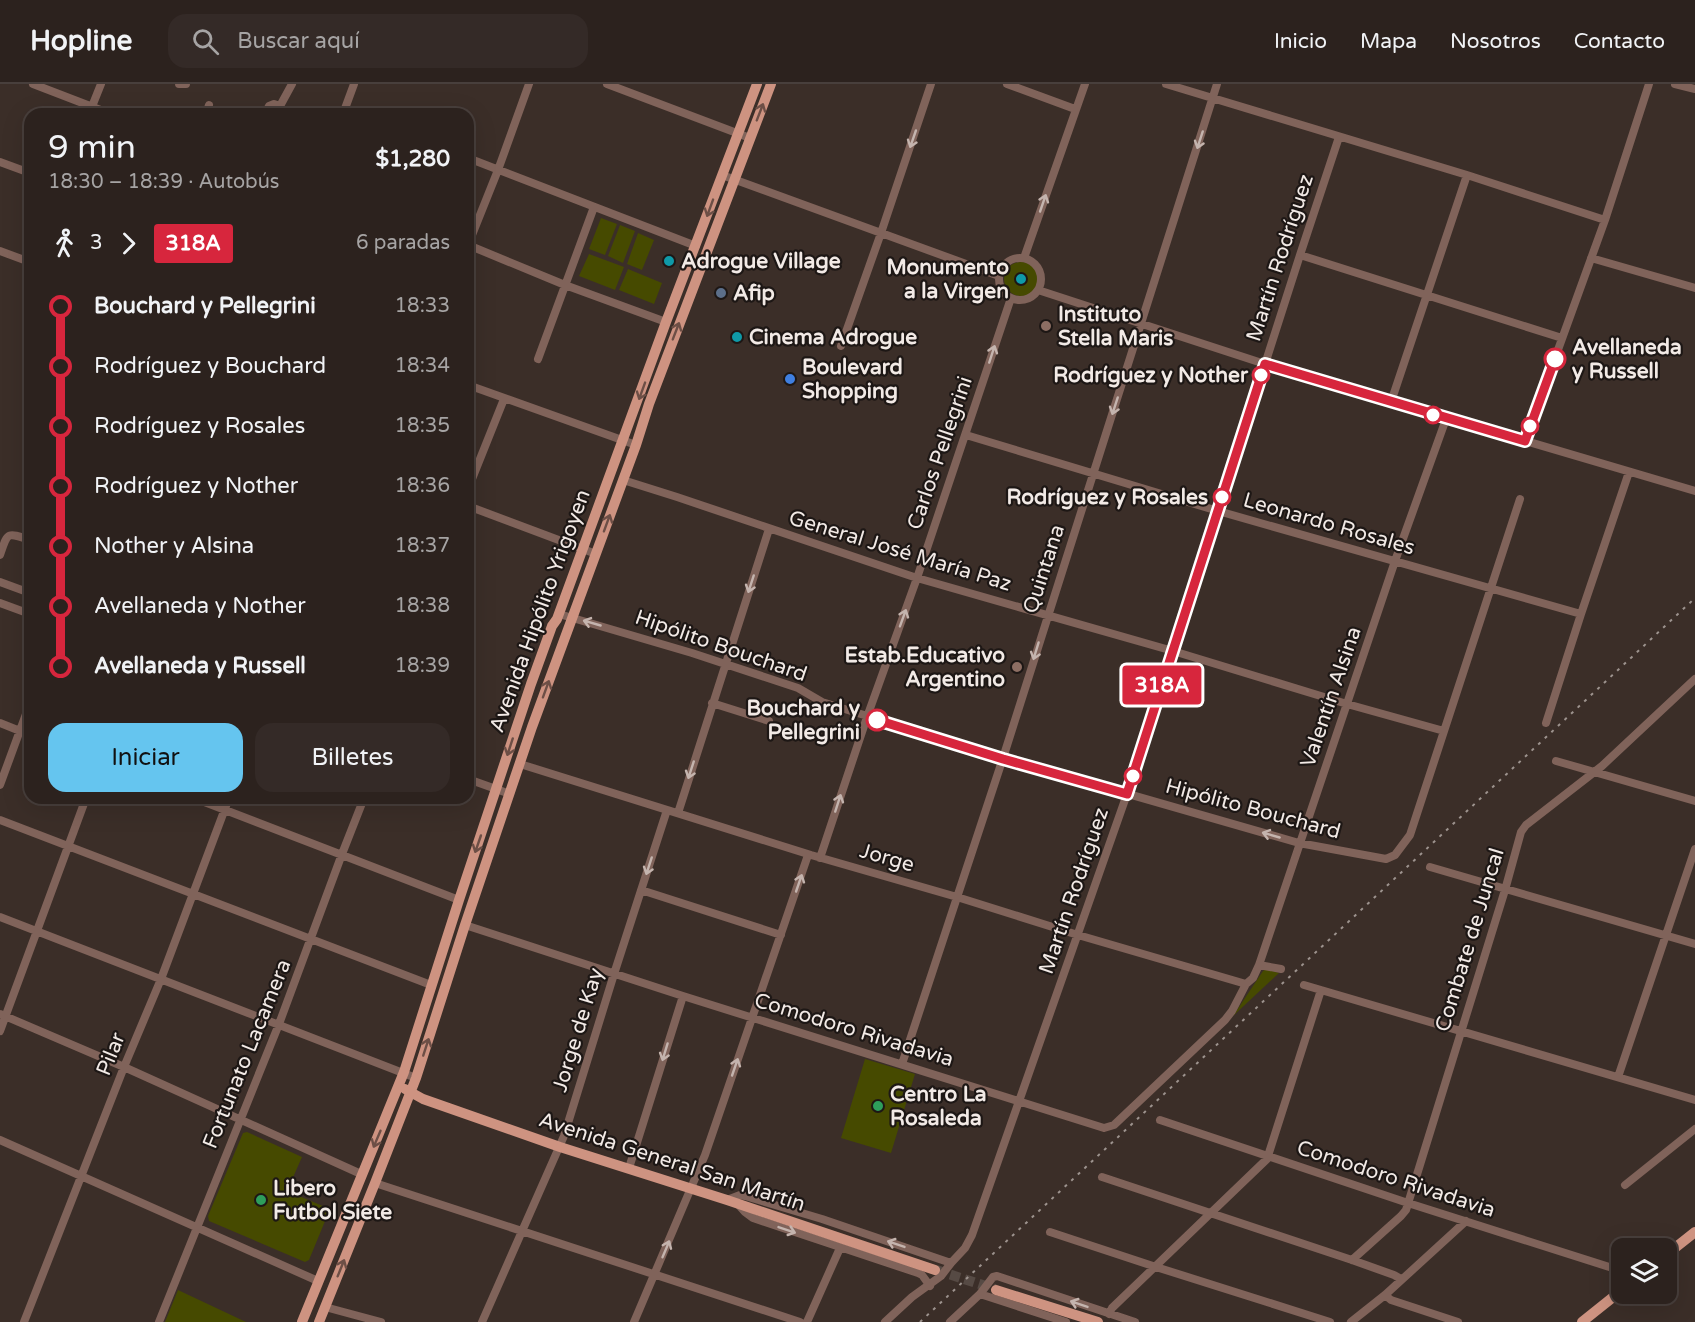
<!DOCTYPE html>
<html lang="es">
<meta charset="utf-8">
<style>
body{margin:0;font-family:"Varela Round",sans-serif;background:#342a27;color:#f1f3f6;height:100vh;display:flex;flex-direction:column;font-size:22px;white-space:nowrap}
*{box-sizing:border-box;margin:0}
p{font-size:20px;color:#a6a4a4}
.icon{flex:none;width:33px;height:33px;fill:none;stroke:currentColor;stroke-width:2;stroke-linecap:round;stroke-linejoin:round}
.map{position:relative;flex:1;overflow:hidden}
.panel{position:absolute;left:24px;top:24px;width:450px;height:696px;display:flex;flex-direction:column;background:#2c221e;border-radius:18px;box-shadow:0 6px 24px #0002,0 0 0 2px #483f3c}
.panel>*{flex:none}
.badge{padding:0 12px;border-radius:4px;font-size:21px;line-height:39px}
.tools{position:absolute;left:1611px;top:1154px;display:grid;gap:12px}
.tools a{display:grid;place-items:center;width:66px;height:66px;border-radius:12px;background:#2c221e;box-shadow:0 6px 24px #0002,0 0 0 2px #483f3c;font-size:30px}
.map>.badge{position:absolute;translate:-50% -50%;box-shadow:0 0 0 3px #fff}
.legs{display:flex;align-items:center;gap:9px;height:66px;padding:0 24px;font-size:20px}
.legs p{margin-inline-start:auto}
.summary{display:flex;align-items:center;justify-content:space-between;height:102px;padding:0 24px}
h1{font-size:33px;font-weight:600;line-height:45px}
.cta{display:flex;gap:12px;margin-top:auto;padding:12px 24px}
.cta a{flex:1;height:69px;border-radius:18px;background:#65c5ef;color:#111;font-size:24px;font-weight:600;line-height:69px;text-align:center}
.cta a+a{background:#342a27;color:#f1f3f6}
ul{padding:0 24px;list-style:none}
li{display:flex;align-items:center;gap:21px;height:60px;font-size:22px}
li i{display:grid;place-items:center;width:9px;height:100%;margin:0 8px;background:currentColor}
li i::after{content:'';width:15px;height:15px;margin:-8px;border:4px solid;border-radius:50%;background:#2c221e}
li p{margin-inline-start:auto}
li:first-child i{background:linear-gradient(#0000 50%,currentColor 0)}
li:last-child i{background:linear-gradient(currentColor 50%,#0000 0)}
header{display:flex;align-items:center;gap:36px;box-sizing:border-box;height:84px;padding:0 30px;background:#2c221e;border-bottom:2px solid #483f3c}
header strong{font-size:28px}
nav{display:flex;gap:33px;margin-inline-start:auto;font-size:21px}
.search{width:420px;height:54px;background:#342a27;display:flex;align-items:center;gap:15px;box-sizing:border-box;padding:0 21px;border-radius:18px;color:#a6a4a4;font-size:22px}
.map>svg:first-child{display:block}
.green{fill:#464a00}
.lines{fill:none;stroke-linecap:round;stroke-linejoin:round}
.major-tunnel{stroke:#564a44;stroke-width:10;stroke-dasharray:10 5;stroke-linecap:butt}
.minor{stroke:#80635a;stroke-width:8}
.major{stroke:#ce9381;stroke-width:10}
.rail{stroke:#9d938e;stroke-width:2;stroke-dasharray:3 6;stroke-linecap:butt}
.oneway{stroke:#6d4f46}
.oneway2{stroke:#c4b4ae}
.line-1-casing{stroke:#fff;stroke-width:14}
.line-1{stroke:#d7263d;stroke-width:9}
.culture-dot{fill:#0f9aa8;stroke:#1d1715;stroke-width:2}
.service-dot{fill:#5c6f8a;stroke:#1d1715;stroke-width:2}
.education-dot{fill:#8d6e63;stroke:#1d1715;stroke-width:2}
.stop-1-dot{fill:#fff;stroke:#d7263d;stroke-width:3}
.shop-dot{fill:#3f7fe0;stroke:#1d1715;stroke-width:2}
.leisure-dot{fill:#2e9e5b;stroke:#1d1715;stroke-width:2}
.labels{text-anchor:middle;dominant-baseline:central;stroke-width:4.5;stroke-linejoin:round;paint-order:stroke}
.street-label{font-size:21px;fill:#f2eae6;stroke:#1d1715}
.poi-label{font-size:21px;font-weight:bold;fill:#f2eae6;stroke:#1d1715;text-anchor:start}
.stop-label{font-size:21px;font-weight:bold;fill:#f2eae6;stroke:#1d1715;text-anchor:end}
</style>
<header>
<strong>Hopline</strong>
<div class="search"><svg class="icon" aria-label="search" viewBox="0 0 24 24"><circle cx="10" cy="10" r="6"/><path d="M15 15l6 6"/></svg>Buscar aquí</div>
<nav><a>Inicio</a><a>Mapa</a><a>Nosotros</a><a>Contacto</a></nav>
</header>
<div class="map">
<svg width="1695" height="1238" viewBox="0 0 1695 1238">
<rect width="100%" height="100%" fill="#3b2e28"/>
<path class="green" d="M601,134L617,140L605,171L589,165Z
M620,141L635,147L623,179L608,172Z
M638,149L654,156L642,186L627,180Z
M589,170L624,183L615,206L579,192Z
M1004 195a17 17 0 1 1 34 0a17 17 0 1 1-34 0Z
M628,185L662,199L654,220L619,206Z
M1266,885L1279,889L1233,932L1263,887Z
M865,975L915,990L891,1069L841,1054Z
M247,1048L302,1073L287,1107L330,1125L309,1176L305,1178L209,1137L208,1132L243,1049Z
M178,1206L246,1238H165Z"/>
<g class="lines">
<path class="major-tunnel" d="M936,1186L995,1205"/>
<path class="minor" d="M33,0L111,30
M179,0H186
M607,0L750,54
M1007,0L1075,25
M1166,0L1467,91L1605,136
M1675,0L1695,5
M280,22L292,0
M89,30L101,0
M206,30L209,21
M265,30L269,22L274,20L280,22L283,30
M343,30L354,0
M468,74L696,162
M0,78L30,89
M722,91L999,192
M468,161L565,201L666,238
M468,161L498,86L529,0
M0,167L27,177L30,175
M1300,171L1562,254
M1024,174L1085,0
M1591,174L1695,204
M999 195a21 21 0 1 1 42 0a21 21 0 1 1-42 0Z
M1038,206L1265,280L1695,407
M841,262L881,149L931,0
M538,275L594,123
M468,301L636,361
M1391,318L1467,91
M966,351L1218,427L1581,530
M1525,357L1605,136L1649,0
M623,396L677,413L917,494L1173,567L1347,620L1444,647
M468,405L504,315
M468,422L596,470
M0,471C8,448 6,448 30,456
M0,498L30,509
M0,519L30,530
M559,530L692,569L798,604L822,618L1003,674L1299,759L1386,775L1395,771L1410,751L1520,415
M712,619L769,637
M0,639L30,651
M1546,639L1581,530L1629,388
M1556,677L1695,717
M520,680L811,771L957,813L1078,851L1246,900
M468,695L510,710
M0,701L30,619
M194,714L459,816
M678,729L769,445
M0,736L431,901
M820,774L867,633L917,494L1011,214
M1430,783L1695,860
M641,806L781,851
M0,833L416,994
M465,841L683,912L1104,1044L1114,1041L1225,936L1232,927L1246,900
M1259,881L1281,885
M1246,900L1253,894L1259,881L1395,477L1446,335
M1304,901L1695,1016
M0,930L124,983L361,1090
M0,947L86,714
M902,980L1003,674L1217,0
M1618,993L1695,765
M1160,1036L1408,1119L1622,1187
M0,1056L318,1197
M629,1084L683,912
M1102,1093L1352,1176L1394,1191L1401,1195
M375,1099L800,1238
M1625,1101L1695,1045
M727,1116L740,1111L745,1112L822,1135L951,1179
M737,1119L745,1128L753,1134L918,1189L922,1191L930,1202
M1050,1148L1156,1183L1330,1238
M1352,1176L1401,1132L1406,1126L1505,806L1521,748L1526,741L1602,682L1695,595
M980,1210L1066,1238
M1385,1211L1391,1216L1458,1238
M325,1223L381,1238
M1109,1230L1112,1224L1267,1075L1321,906
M24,1238L124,983L161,895L229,714
M159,1238L279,940L342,770L364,714
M482,1238L564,1052L614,890L667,726
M634,1238L705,1071L808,771
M807,1238L840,1164
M885,1238L912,1213L941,1192L951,1179L965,1164L972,1151L1127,710L1300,171L1339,53
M950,1238L980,1210L993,1193L997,1192L1135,1238
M1351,1238L1385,1211L1466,1137"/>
<path class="major" d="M405,1005L423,1015L560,1063L727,1116L935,1186
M1666,1171L1695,1148
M996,1206L1098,1238
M302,1238L404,988L459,816L531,600L552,542L557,535L666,238L757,0
M319,1238L375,1099L416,994L465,841L532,643L636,361L649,320L771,0
M1582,1238L1622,1206"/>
<path class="rail" d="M920,1238L1695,514"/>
</g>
<defs><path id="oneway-shaft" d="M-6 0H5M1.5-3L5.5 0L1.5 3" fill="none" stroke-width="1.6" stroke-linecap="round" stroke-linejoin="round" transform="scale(1.5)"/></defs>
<g class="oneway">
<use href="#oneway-shaft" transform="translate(760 28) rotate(-69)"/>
<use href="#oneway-shaft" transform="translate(710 124) rotate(110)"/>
<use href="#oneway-shaft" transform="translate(676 247) rotate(-69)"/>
<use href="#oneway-shaft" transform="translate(642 307) rotate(110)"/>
<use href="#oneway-shaft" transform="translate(607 439) rotate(-70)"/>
<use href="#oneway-shaft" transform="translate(546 605) rotate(-70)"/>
<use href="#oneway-shaft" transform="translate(510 663) rotate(108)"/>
<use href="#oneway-shaft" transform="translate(478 760) rotate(109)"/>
<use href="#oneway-shaft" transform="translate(426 963) rotate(-72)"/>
<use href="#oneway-shaft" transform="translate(377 1055) rotate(113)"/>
<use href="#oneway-shaft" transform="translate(341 1184) rotate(-68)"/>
</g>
<g class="oneway2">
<use href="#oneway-shaft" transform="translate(913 55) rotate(109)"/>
<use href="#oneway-shaft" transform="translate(1200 56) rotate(108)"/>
<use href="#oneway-shaft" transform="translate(1043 119) rotate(-71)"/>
<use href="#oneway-shaft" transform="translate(992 270) rotate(-72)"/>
<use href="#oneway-shaft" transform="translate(1115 322) rotate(108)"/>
<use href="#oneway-shaft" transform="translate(751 500) rotate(108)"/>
<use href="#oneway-shaft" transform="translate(903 534) rotate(-70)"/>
<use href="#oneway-shaft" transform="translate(592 539) rotate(-164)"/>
<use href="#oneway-shaft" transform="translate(1036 567) rotate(107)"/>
<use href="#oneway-shaft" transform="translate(691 686) rotate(108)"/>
<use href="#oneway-shaft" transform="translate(838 719) rotate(-72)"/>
<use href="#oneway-shaft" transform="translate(1271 751) rotate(-164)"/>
<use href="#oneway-shaft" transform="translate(649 782) rotate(108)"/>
<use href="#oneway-shaft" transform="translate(799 799) rotate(-71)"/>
<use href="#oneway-shaft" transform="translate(665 968) rotate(107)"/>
<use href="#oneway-shaft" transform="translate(735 983) rotate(-71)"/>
<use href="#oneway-shaft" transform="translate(787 1146) rotate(19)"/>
<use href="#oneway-shaft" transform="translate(896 1160) rotate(-161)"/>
<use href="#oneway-shaft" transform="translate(666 1165) rotate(-67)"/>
<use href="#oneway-shaft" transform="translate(1079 1220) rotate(-161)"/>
</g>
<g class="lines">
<g class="line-1-casing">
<path id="line-1" d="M877,636L1003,675L1127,710L1265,280L1525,357L1555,275"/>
</g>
<use href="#line-1" class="line-1"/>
</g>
<g class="culture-dot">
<circle cx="669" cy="177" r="6"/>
<circle cx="1021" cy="195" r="6"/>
<circle cx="737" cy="253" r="6"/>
</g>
<circle class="service-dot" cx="721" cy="209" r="6"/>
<g class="education-dot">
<circle cx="1046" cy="242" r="6"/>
<circle cx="1017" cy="583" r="6"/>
</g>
<g class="stop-1-dot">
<circle cx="1555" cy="275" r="10"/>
<circle cx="1261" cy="291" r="8"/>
<circle cx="1433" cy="331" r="8"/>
<circle cx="1530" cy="342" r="8"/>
<circle cx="1222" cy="413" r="8"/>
<circle cx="877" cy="636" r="10"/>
<circle cx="1133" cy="692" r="8"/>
</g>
<circle class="shop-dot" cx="790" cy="295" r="6"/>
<g class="leisure-dot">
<circle cx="878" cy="1022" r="6"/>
<circle cx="261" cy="1116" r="6"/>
</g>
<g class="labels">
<g class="street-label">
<text transform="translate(1280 174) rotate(-72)">Martín Rodríguez</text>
<text transform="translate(940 369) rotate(-71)">Carlos Pellegrini</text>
<text transform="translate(1329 440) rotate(16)">Leonardo Rosales</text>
<text transform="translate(900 467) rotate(17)">General José María Paz</text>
<text transform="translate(1044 485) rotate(-72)">Quintana</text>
<text transform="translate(540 527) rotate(-70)">Avenida Hipólito Yrigoyen</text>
<text transform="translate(721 562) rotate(19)">Hipólito Bouchard</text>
<text transform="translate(1331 613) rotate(-71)">Valentín Alsina</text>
<text transform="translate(1253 725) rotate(15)">Hipólito Bouchard</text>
<text transform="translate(887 774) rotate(16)">Jorge</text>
<text transform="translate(1074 807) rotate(-71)">Martín Rodríguez</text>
<text transform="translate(1470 856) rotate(-73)">Combate de Juncal</text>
<text transform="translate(578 946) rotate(-73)">Jorge de Kay</text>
<text transform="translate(854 946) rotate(17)">Comodoro Rivadavia</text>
<text transform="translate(111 970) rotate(-68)">Pilar</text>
<text transform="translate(247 970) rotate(-68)">Fortunato Lacamera</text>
<text transform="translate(672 1078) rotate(18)">Avenida General San Martín</text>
<text transform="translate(1396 1095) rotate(18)">Comodoro Rivadavia</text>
</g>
<g class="poi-label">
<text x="681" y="177">Adrogue Village</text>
<text x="1009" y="183" text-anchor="end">Monumento<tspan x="1009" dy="24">a la Virgen</tspan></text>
<text x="733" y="209">Afip</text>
<text x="1058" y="230">Instituto<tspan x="1058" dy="24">Stella Maris</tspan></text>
<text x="749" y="253">Cinema Adrogue</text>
<text x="802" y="283">Boulevard<tspan x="802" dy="24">Shopping</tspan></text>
<text x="1005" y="571" text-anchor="end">Estab.Educativo<tspan x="1005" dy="24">Argentino</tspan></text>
<text x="890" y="1010">Centro La<tspan x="890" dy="24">Rosaleda</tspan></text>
<text x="273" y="1104">Libero<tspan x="273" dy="24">Futbol Siete</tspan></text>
</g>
<g class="stop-label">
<text x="1572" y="263" text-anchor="start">Avellaneda<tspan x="1572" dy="24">y Russell</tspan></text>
<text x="1248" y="291">Rodríguez y Nother</text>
<text x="1208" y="413">Rodríguez y Rosales</text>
<text x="860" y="624">Bouchard y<tspan x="860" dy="24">Pellegrini</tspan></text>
</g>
</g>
</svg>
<div class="tools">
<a><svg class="icon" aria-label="layers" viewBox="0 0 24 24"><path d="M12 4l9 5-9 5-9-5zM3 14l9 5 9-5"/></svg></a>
</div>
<b class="badge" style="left:1162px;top:601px;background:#d7263d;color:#fff">318A</b>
<section class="panel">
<div class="summary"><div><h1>9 min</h1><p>18:30 – 18:39 · Autobús</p></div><b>$1,280</b></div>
<div class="legs"><svg class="icon" aria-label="walk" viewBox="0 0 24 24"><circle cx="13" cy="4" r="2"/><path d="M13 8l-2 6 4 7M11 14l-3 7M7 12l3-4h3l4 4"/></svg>3<svg class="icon" aria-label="forward" viewBox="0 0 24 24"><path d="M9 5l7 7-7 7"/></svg><b class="badge" style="background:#d7263d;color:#fff">318A</b><p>6 paradas</p></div>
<ul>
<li><i style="color:#d7263d"></i><b>Bouchard y Pellegrini</b><p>18:33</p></li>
<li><i style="color:#d7263d"></i><span>Rodríguez y Bouchard</span><p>18:34</p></li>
<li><i style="color:#d7263d"></i><span>Rodríguez y Rosales</span><p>18:35</p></li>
<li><i style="color:#d7263d"></i><span>Rodríguez y Nother</span><p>18:36</p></li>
<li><i style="color:#d7263d"></i><span>Nother y Alsina</span><p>18:37</p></li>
<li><i style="color:#d7263d"></i><span>Avellaneda y Nother</span><p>18:38</p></li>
<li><i style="color:#d7263d"></i><b>Avellaneda y Russell</b><p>18:39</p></li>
</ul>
<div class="cta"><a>Iniciar</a><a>Billetes</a></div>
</section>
</div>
